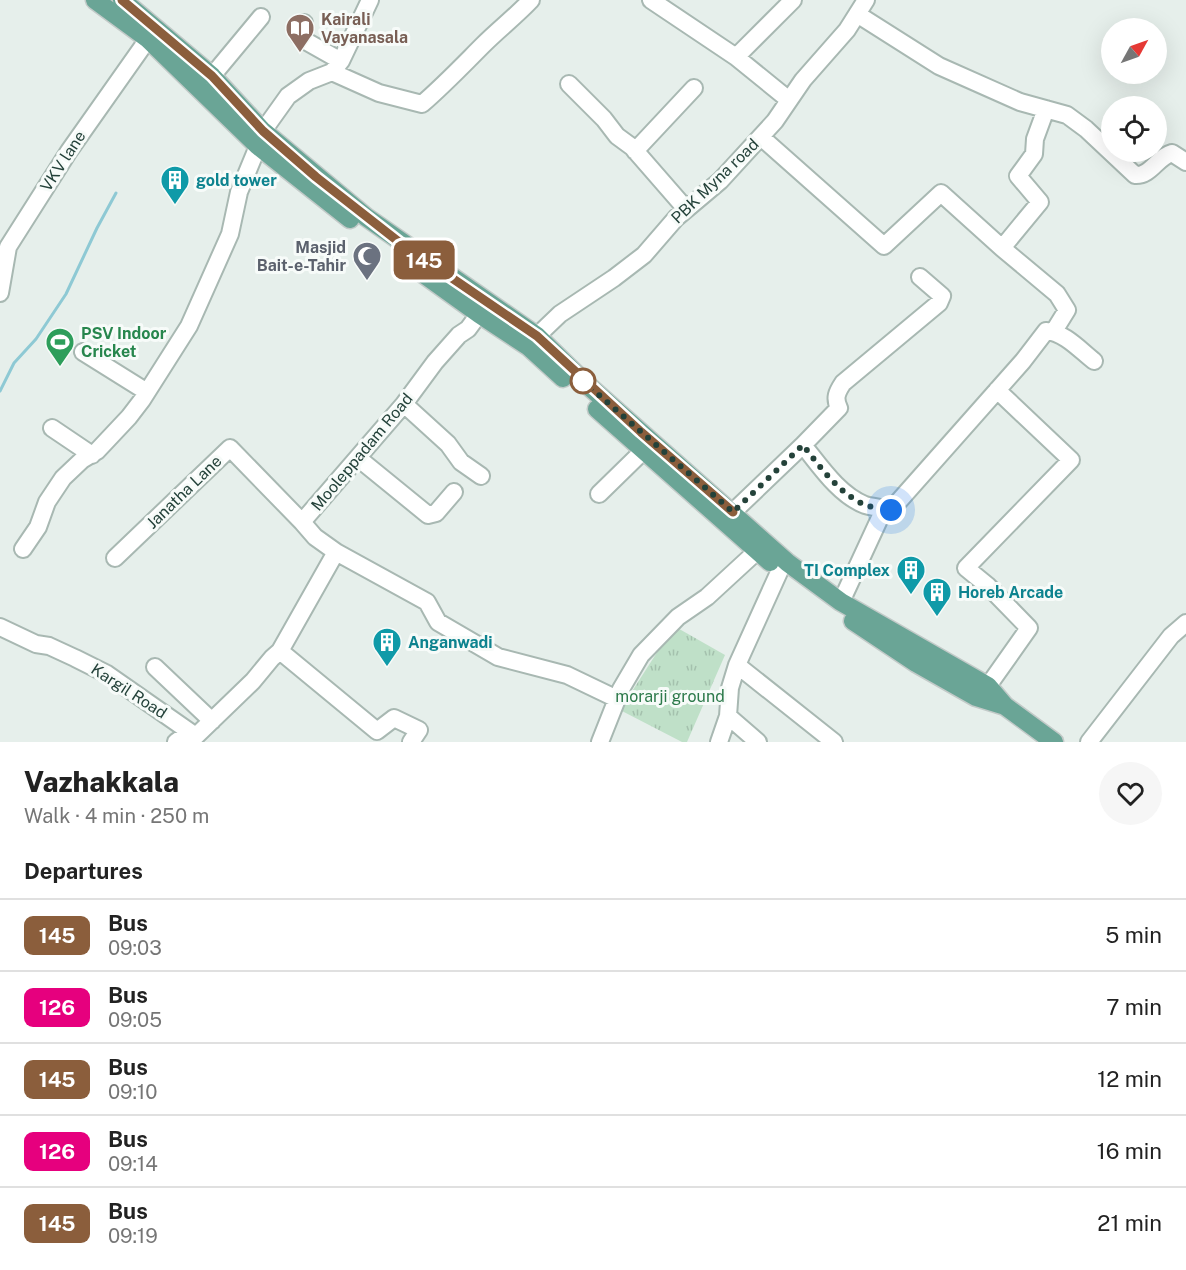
<!DOCTYPE html>
<meta charset="utf-8">
<style>
body{margin:0;font-family:"Public Sans",sans-serif;background:#f6f6f6;color:#222;height:100vh;display:flex;flex-direction:column;font-size:22px;white-space:nowrap}
*{box-sizing:border-box;margin:0}
p{font-size:20px;color:#767676}
.icon{flex:none;width:33px;height:33px;fill:none;stroke:currentColor;stroke-width:2;stroke-linecap:round;stroke-linejoin:round}
.map{position:relative;height:742px;overflow:hidden}
.sheet{display:flex;flex-direction:column;background:#fff;flex:1}
.sheet>*{flex:none}
.badge{padding:0 12px;border-radius:9px;font-size:21px;line-height:39px}
.needle{width:39px;rotate:50deg}
.fabs{position:absolute;left:1101px;top:18px;display:grid;gap:12px}
.fabs a{display:grid;place-items:center;width:66px;height:66px;border-radius:50%;background:#fff;box-shadow:0 6px 24px #0002;font-size:30px}
.you{position:absolute;width:30px;height:30px;margin:-15px;border:4px solid #fff;border-radius:50%;background:#1a73e8;box-shadow:0 0 0 9px #1a73e833}
.map>.badge{position:absolute;translate:-50% -50%;box-shadow:0 0 0 3px #fff}
h2{padding:0 24px;font-size:22px;line-height:54px}
.round{display:grid;place-items:center;flex:none;width:63px;height:63px;border-radius:32px;background:#f6f6f6}
.summary{display:flex;align-items:center;justify-content:space-between;height:102px;padding:0 24px}
h1{font-size:28px;font-weight:800;line-height:45px}
ul{padding:0;list-style:none}
li{display:flex;align-items:center;gap:18px;height:72px;padding:0 24px;border-top:2px solid #e0e0e0}
li div{flex:1}
li b{display:block;font-size:22px}
li em{font-style:normal}
li .badge{min-width:66px;font-weight:700;text-align:center}
.map>svg:first-child{display:block}
.grass{fill:url(#grass-tufts)}
.lines{fill:none;stroke-linecap:round;stroke-linejoin:round}
.stream{stroke:#8ec9d4;stroke-width:3}
.minor-casing{stroke:#a8b8b2;stroke-width:20}
.major-casing{stroke:#c2cac8;stroke-width:21}
.minor{stroke:#fff;stroke-width:16}
.major{stroke:#6aa596;stroke-width:18}
.line-casing{stroke:#fff;stroke-width:14}
.line{stroke:#8b5e3c;stroke-width:9}
.walk{stroke:#24423a;stroke-width:6;stroke-dasharray:0 10.8}
.stop-dot{fill:#fff;stroke:#8b5e3c;stroke-width:3}
.labels{text-anchor:middle;dominant-baseline:central;stroke-width:6;stroke-linejoin:round;paint-order:stroke}
.education-label{font-size:16px;font-weight:bold;fill:#785e54;stroke:#f7fbf9;text-anchor:start}
.street-label{font-size:16px;fill:#24423a;stroke:#f7fbf9}
.culture-label{font-size:16px;font-weight:bold;fill:#0d838f;stroke:#f7fbf9;text-anchor:start}
.worship-label{font-size:16px;font-weight:bold;fill:#5b616d;stroke:#f7fbf9;text-anchor:end}
.leisure-label{font-size:16px;font-weight:bold;fill:#27864d;stroke:#f7fbf9;text-anchor:start}
.park-label{font-size:16px;fill:#2d7a4b;stroke:#f7fbf9}
</style>
<div class="map">
<svg width="1186" height="742" viewBox="0 0 1186 742">
<defs>
<pattern id="grass-tufts" width="24" height="20" patternUnits="userSpaceOnUse" patternTransform="scale(1.5)"><rect width="24" height="20" fill="#bfe0c8"/><path d="M3 7l-1-3M5 7V3M7 7l1-3M15 17l-1-3M17 17v-4M19 17l1-3" fill="none" stroke="#a4c1ad"/></pattern>
</defs>
<rect width="100%" height="100%" fill="#e6efeb"/>
<path class="grass" d="M674,626L725,655L687,742H682L620,710Z"/>
<g class="lines">
<path class="stream" d="M0,391L14,363L36,339L66,294L97,228L116,193"/>
<g class="minor-casing">
<path id="minor" d="M651,0L736,57L789,100
M857,14L939,66L1020,102L1067,115L1086,129L1135,175C1151,176 1157,157 1172,153L1186,162
M304,23L299,30V36L302,39L341,61
M736,57L793,0
M332,72L379,93L422,104C444,85 463,65 483,45C499,29 516,16 531,0
M212,76L261,17
M569,84L604,119L617,136L632,147L686,209
M263,131L288,96L309,81L332,72L341,61L370,0
M761,137L884,246L941,193L1002,248L1057,294L1067,310L1054,331
M635,151L694,88
M1002,248L1040,202L1018,176L1034,154L1035,139L1046,109
M0,293L8,247L69,151L148,39
M537,336L560,314L614,278L644,255L676,218L720,181L775,121L803,80L847,30L866,0
M83,352L147,392
M404,404L448,444L461,462L481,476
M52,428L92,455
M358,458L428,515L436,513L454,492
M599,494L643,451
M884,509C878,507 871,507 865,505C839,495 820,466 803,445L839,408C834,398 837,392 843,383L939,303L942,296L920,277
M733,512L803,445
M23,549L38,527L47,502L63,478L82,460L97,451L129,417L142,400L189,326L230,234L239,192L258,146
M336,552L427,602L438,622L498,657L567,675L617,699
M115,558L230,448L302,522
M841,602L884,509L891,510L1023,361L1046,331C1064,332 1080,350 1094,361
M0,627L36,644L49,646L75,658L107,674L190,732
M280,651L377,731L394,718L419,730L411,742
M737,665L834,742
M155,667L212,721
M988,686L1029,628L988,586L966,568L1071,460L997,390
M728,716L758,742
M176,742L190,732L195,737L253,681L272,658L280,651L336,552L315,537L302,522L404,404L435,362L459,335L468,329L479,314
M600,742L621,689L641,655L678,617L707,597L757,551
M719,742L728,716L730,688L737,665L780,570
M1089,742L1171,636L1186,623"/>
</g>
<g class="major-casing">
<path id="major" d="M95,0L148,39L258,146L350,219
M122,0L212,76L263,131L366,217L537,336L583,381L788,563L841,602L988,686L1005,706L1054,742
M415,268L479,314L529,347L563,378
M597,409L770,562
M853,621L916,663L976,697L1005,706"/>
</g>
<use href="#minor" class="minor"/>
<use href="#major" class="major"/>
</g>
<g class="lines">
<g class="line-casing">
<path id="line" d="M122,0L212,76L263,131L316,177L399,242L537,336L641,432L733,512"/>
</g>
<use href="#line" class="line"/>
<path class="walk" d="M583,381L733,512L803,445C820,467 838,492 863,504C871,508 882,508 891,510"/>
</g>
<defs>
<g id="library-pin" transform="scale(1.5)"><path d="M0 17L-7.5 6A9.5 9.5 0 1 1 7.5 6Z" fill="#8d6e63" stroke="#f7fbf9"/><path d="M-6-4Q-3-5.5-.7-3.5V5Q-3 3-6 4ZM6-4Q3-5.5 .7-3.5V5Q3 3 6 4Z" fill="#fff"/></g>
<g id="building-pin" transform="scale(1.5)"><path d="M0 17L-7.5 6A9.5 9.5 0 1 1 7.5 6Z" fill="#0f9aa8" stroke="#f7fbf9"/><path d="M-4-6H4V6H1V3H-1V6H-4ZM-2.5-4.3h1.7v1.8h-1.7ZM.8-4.3h1.7v1.8H.8ZM-2.5-1h1.7V.8h-1.7ZM.8-1h1.7V.8H.8Z" fill="#fff"/></g>
<g id="mosque-pin" transform="scale(1.5)"><path d="M0 17L-7.5 6A9.5 9.5 0 1 1 7.5 6Z" fill="#6b7280" stroke="#f7fbf9"/><path d="M3.5-4.9A6 6 0 1 0 3.5 4.9A5 5 0 1 1 3.5-4.9Z" fill="#fff"/></g>
<g id="stadium-pin" transform="scale(1.5)"><path d="M0 17L-7.5 6A9.5 9.5 0 1 1 7.5 6Z" fill="#2e9e5b" stroke="#f7fbf9"/><path d="M0-5a6.5 5 0 1 0 0 10a6.5 5 0 1 0 0-10ZM-3.5-1.8h7v3.6h-7Z" fill="#fff"/></g>
</defs>
<g fill-rule="evenodd">
<use href="#library-pin" x="300" y="28"/>
<use href="#building-pin" x="175" y="180"/>
<use href="#mosque-pin" x="367" y="256"/>
<use href="#stadium-pin" x="60" y="342"/>
<use href="#building-pin" x="911" y="570"/>
<use href="#building-pin" x="937" y="592"/>
<use href="#building-pin" x="387" y="642"/>
</g>
<circle class="stop-dot" cx="583" cy="381" r="12"/>
<g class="labels">
<g class="education-label">
<text x="321" y="19">Kairali<tspan x="321" dy="18">Vayanasala</tspan></text>
</g>
<g class="street-label">
<text transform="translate(63 161) rotate(-57)">VKV lane</text>
<text transform="translate(715 181) rotate(-44)">PBK Myna road</text>
<text transform="translate(362 452) rotate(-50)">Mooleppadam Road</text>
<text transform="translate(184 492) rotate(-44)">Janatha Lane</text>
<text transform="translate(129 691) rotate(33)">Kargil Road</text>
</g>
<g class="culture-label">
<text x="196" y="180">gold tower</text>
<text x="890" y="570" text-anchor="end">TI Complex</text>
<text x="958" y="592">Horeb Arcade</text>
<text x="408" y="642">Anganwadi</text>
</g>
<g class="worship-label">
<text x="346" y="247">Masjid<tspan x="346" dy="18">Bait-e-Tahir</tspan></text>
</g>
<g class="leisure-label">
<text x="81" y="333">PSV Indoor<tspan x="81" dy="18">Cricket</tspan></text>
</g>
<g class="park-label">
<text x="670" y="696">morarji ground</text>
</g>
</g>
</svg>
<div class="fabs">
<a><svg class="needle" viewBox="-14 -14 28 28"><path d="M0-13l5 13h-10z" fill="#e53935"/><path d="M0 13l5-13h-10z" fill="#767676"/></svg></a>
<a><svg class="icon" aria-label="locate" viewBox="0 0 24 24"><circle cx="12" cy="12" r="6"/><path d="M12 2v4M12 18v4M2 12h4M18 12h4"/></svg></a>
</div>
<div class="you" style="left:891px;top:510px"></div>
<b class="badge" style="left:424px;top:260px;background:#8b5e3c;color:#fff">145</b>
</div>
<section class="sheet">
<div class="summary"><div><h1>Vazhakkala</h1><p>Walk · 4 min · 250 m</p></div><a class="round"><svg class="icon" aria-label="heart" viewBox="0 0 24 24"><path d="M12 20l-8-8c-3-5 5-10 8-4 3-6 11-1 8 4z"/></svg></a></div>
<h2>Departures</h2>
<ul>
<li><span class="badge" style="background:#8b5e3c;color:#fff">145</span><div><b>Bus</b><p>09:03</p></div><em>5 min</em></li>
<li><span class="badge" style="background:#e6007e;color:#fff">126</span><div><b>Bus</b><p>09:05</p></div><em>7 min</em></li>
<li><span class="badge" style="background:#8b5e3c;color:#fff">145</span><div><b>Bus</b><p>09:10</p></div><em>12 min</em></li>
<li><span class="badge" style="background:#e6007e;color:#fff">126</span><div><b>Bus</b><p>09:14</p></div><em>16 min</em></li>
<li><span class="badge" style="background:#8b5e3c;color:#fff">145</span><div><b>Bus</b><p>09:19</p></div><em>21 min</em></li>
</ul>
</section>
